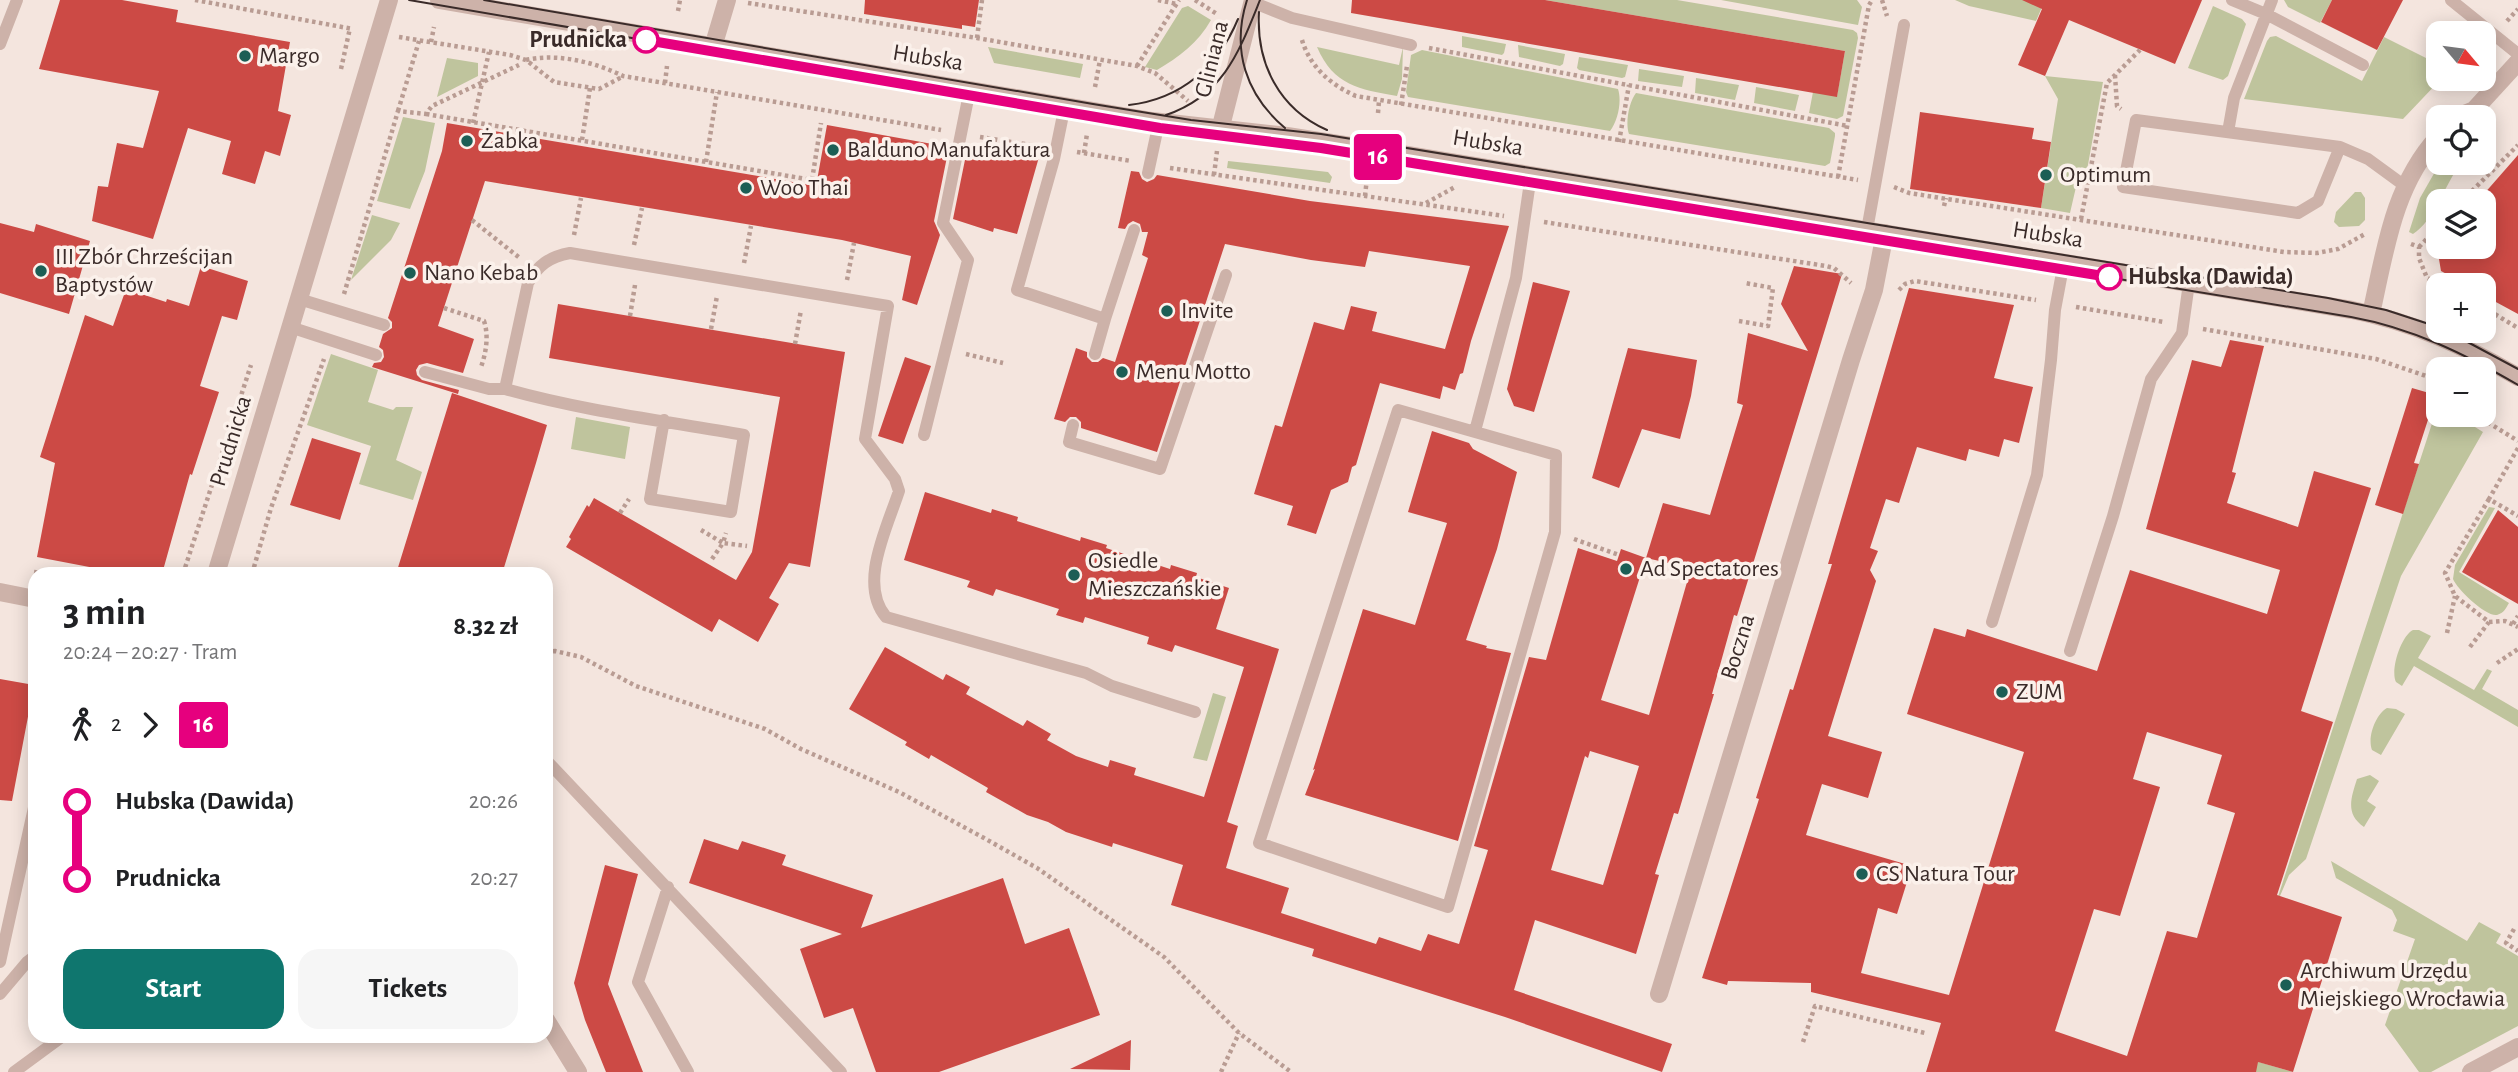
<!DOCTYPE html>
<meta charset="utf-8">
<style>
body{margin:0;font-family:"Alegreya Sans",sans-serif;background:#f6f6f6;color:#202124;height:100vh;display:flex;flex-direction:column;font-size:26px;white-space:nowrap}
*{box-sizing:border-box;margin:0}
p{font-size:23px;color:#757577}
.icon{flex:none;width:38px;height:38px;fill:none;stroke:currentColor;stroke-width:2;stroke-linecap:round;stroke-linejoin:round}
.map{position:relative;flex:1;overflow:hidden}
.details{position:absolute;left:28px;top:567px;width:525px;height:476px;display:flex;flex-direction:column;background:#fff;border-radius:21px;box-shadow:0 4px 18px #0003}
.details>*{flex:none}
.badge{padding:0 14px;border-radius:5px;font-size:24px;line-height:46px}
.needle{width:46px;rotate:119deg}
.tools{position:absolute;left:2426px;top:21px;display:grid;gap:14px}
.tools a{display:grid;place-items:center;width:70px;height:70px;border-radius:14px;background:#fff;box-shadow:0 4px 18px #0003;font-size:35px}
.map>.badge{position:absolute;translate:-50% -50%;box-shadow:0 0 0 4px #fff}
.legs{display:flex;align-items:center;gap:10px;height:77px;padding:0 35px;font-size:23px}
.legs p{margin-inline-start:auto}
.headline{display:flex;align-items:center;justify-content:space-between;height:119px;padding:0 35px}
h1{font-size:38px;font-weight:700;line-height:52px}
.cta{display:flex;gap:14px;margin-top:auto;padding:14px 35px}
.cta a{flex:1;height:80px;border-radius:21px;background:#0f766e;color:#fff;font-size:28px;font-weight:700;line-height:80px;text-align:center}
.cta a+a{background:#f6f6f6;color:#202124}
ul{padding:0 35px;list-style:none}
li{display:flex;align-items:center;gap:24px;height:77px;font-size:26px}
li i{display:grid;place-items:center;width:10px;height:100%;margin:0 9px;background:currentColor}
li i::after{content:'';width:18px;height:18px;margin:-9px;border:5px solid;border-radius:50%;background:#fff}
li p{margin-inline-start:auto}
li:first-child i{background:linear-gradient(#0000 50%,currentColor 0)}
li:last-child i{background:linear-gradient(currentColor 50%,#0000 0)}
.map>svg:first-child{display:block}
.green{fill:#bfc49d}
.building{fill:#cc4a45;fill-rule:evenodd}
.lines{fill:none;stroke-linecap:round;stroke-linejoin:round}
.path{stroke:#b99c93;stroke-width:4.5;stroke-dasharray:3.5 3.5;stroke-linecap:butt}
.service{stroke:#cdb2a9;stroke-width:12}
.minor{stroke:#cdb2a9;stroke-width:18}
.tertiary{stroke:#cdb2a9;stroke-width:18}
.tram{stroke:#3a2b29;stroke-width:2}
.line-1-casing{stroke:#fff;stroke-width:16}
.line-1{stroke:#e6007e;stroke-width:10}
.stop-1-dot{fill:#fff;stroke:#e6007e;stroke-width:3.5}
.poi-dot{fill:#1c5e55;stroke:#fbf1eb;stroke-width:2.5}
.labels{text-anchor:middle;dominant-baseline:central;stroke-width:7;stroke-linejoin:round;paint-order:stroke}
.stop-label{font-size:24px;font-weight:bold;fill:#3a2b29;stroke:#fbf1eb;text-anchor:end}
.poi-label{font-size:24px;fill:#3a2b29;stroke:#fbf1eb;text-anchor:start}
.street-label{font-size:24px;fill:#3a2b29;stroke:#fbf1eb}
</style>
<div class="map">
<svg width="2518" height="1072" viewBox="0 0 2518 1072">
<rect width="100%" height="100%" fill="#f4e5de"/>
<path class="green" d="M1545,0H1677L1853,30L1857,33L1858,38L1843,116L1837,119L1809,113L1813,92L1837,96L1845,51Z
M1721,0H1857L1862,7L1858,25Z
M1955,0H2045L2036,21L1969,6Z
M2284,0H2332L2320,23L2288,7Z
M1188,6L1211,20C1198,43 1179,57 1157,70L1145,67L1182,8Z
M2213,6L2242,19L2246,24L2228,76L2223,80L2188,68Z
M1462,36L1506,44L1504,53L1502,55L1462,47Z
M2276,36L2362,81L2384,37L2428,59L2438,42V79H2441L2403,119L2244,99L2267,41L2270,37Z
M1518,45L1565,54L1563,64L1560,66L1519,57Z
M988,47L1083,64L1080,78L994,63Z
M1317,47L1399,65L1403,47L1402,79L1397,96C1359,89 1334,86 1317,47Z
M1422,50L1618,89C1622,101 1618,121 1610,131L1408,97L1406,92L1411,55Z
M1579,57L1628,65L1625,77L1622,78L1579,70L1577,68Z
M447,58L478,63V76L437,97Z
M1639,69L1684,76L1682,87L1638,81Z
M2045,76L2103,82L2085,181L2076,187L2070,213L2041,208L2058,99Z
M1696,78L1739,85L1735,100L1695,93Z
M1756,87L1799,95L1795,111L1754,103Z
M1636,93L1829,128L1835,133V136L1830,163L1825,166L1629,134C1625,123 1629,102 1636,93Z
M403,117L435,123L425,171L410,209L377,201Z
M1228,161L1328,172L1332,177L1330,183L1227,168Z
M2440,163H2461C2445,184 2434,221 2413,234L2409,232L2420,198Z
M2355,192H2361L2365,198V220L2359,226L2339,227L2334,222L2336,212Z
M372,215L400,223L391,240L351,280Z
M331,354L378,370L368,402L393,410L396,407H413L396,460L422,472L413,500L359,484L371,446L307,425Z
M2438,405V415H2469L2475,427L2483,432L2401,576L2306,859L2289,875L2280,896L2231,1054L2293,1072H2221Z
M576,417L630,427L625,459L571,449Z
M2489,507L2495,508L2459,572L2509,603C2506,608 2504,613 2497,615C2486,617 2457,589 2453,579L2455,565Z
M2413,630H2419L2431,636L2418,658L2474,690L2487,669L2492,671L2482,689L2518,710V727L2414,666L2402,686L2396,682C2390,670 2401,636 2413,630Z
M1213,693L1226,697L1207,761L1193,758Z
M2387,708L2396,709L2405,714L2381,755L2372,750C2367,737 2376,714 2387,708Z
M2370,775L2379,781L2367,801L2376,807L2364,827C2345,814 2351,798 2357,779Z
M2331,861L2467,941L2479,922L2501,934L2496,943L2518,956V1026L2431,1072H2419L2385,1025L2415,939L2393,931L2397,920L2392,910L2336,878Z"/>
<path class="building" d="M60,0H122L178,10L176,22L290,42L278,111L291,115L280,156L265,151L255,184L222,174L231,141L188,128L153,239L92,221L98,186L108,187L117,143L143,148L159,91L39,69Z
M865,0H979L975,27L962,25V29L864,14Z
M1352,0H1545L1845,51L1837,97L1351,13Z
M2022,0H2202L2175,64L2069,20L2045,76L2018,65L2042,9Z
M2332,0H2403L2377,50L2321,22Z
M1920,112L2034,128L2032,139L2051,142L2041,208L1910,189Z
M447,123L816,186L827,125L949,147L934,221L940,235L917,305L902,300L911,256L842,240L485,181L438,326L474,339L463,373L427,363L419,365L416,370L417,375L422,380L459,390L458,394L372,367L374,363L381,362L384,357L383,350L379,347L383,334L392,328V322L388,318L442,151Z
M968,145L1039,157L1017,234L994,228L993,232L953,219Z
M2518,155V314L2483,295V285H2467L2441,271L2437,247H2483V195Z
M1131,171L1139,172L1142,179L1147,182L1154,179L1157,175L1310,201L1509,226L1471,341L1463,373L1460,374L1455,390L1443,386L1440,399L1380,383L1356,465L1352,467L1348,482L1331,490L1316,534L1287,525L1293,506L1254,494L1275,425L1282,427L1314,322L1344,330L1351,306L1377,312L1372,331L1445,349L1470,266L1369,251L1365,267L1311,260L1225,244L1157,452L1081,428V422L1076,417H1070L1065,422L1054,419L1076,348L1087,352V357L1092,362H1098L1103,358L1115,362L1148,258L1142,255L1148,232H1142L1140,224L1133,221L1128,224L1125,229L1118,228Z
M0,223L34,232L36,224L90,241L69,314L0,293Z
M201,266L248,281L237,320L222,316L200,386L219,392L192,475L190,474L162,574H126L37,557L55,463L40,457L85,315L113,326L126,289L166,302L167,299L189,306Z
M1794,266L1842,274L1737,616L1734,615L1712,694H1714L1678,814L1674,813L1655,874L1659,875L1636,954L1535,920L1514,990L1672,1044L1662,1072L1505,1017L1312,956L1314,949L1171,905L1183,865L1113,843L1112,847L1066,832L1048,822L1027,815L986,792L988,788L931,755L929,759L905,745L907,742L849,709L885,647L943,680L946,674L970,687L966,694L1023,726L1027,720L1051,734L1047,740L1076,756L1108,767L1110,760L1136,768L1134,775L1204,797L1244,667L1175,645L1172,652L1147,644L1149,637L1085,617L1083,623L1056,615L1059,609L996,589L993,596L967,587L970,581L904,560L925,492L991,513L992,509L1018,517L1017,521L1080,541L1081,537L1107,545L1106,548L1170,569L1171,565L1197,573L1196,577L1229,588L1216,629L1279,649L1227,822L1238,826L1226,868L1289,888L1281,913L1376,944L1379,937L1421,951L1428,934L1459,944L1488,850L1474,846L1529,657L1546,660L1578,548L1617,561L1621,549L1646,558L1663,503L1710,515L1743,405L1737,403L1748,333L1808,351L1781,304ZM1646,558L1691,568L1649,715L1601,700ZM1590,751L1639,766L1603,885L1551,870L1585,756L1588,758Z
M1533,282L1570,291L1534,412L1514,406L1507,389Z
M1909,288L2014,305L1994,378L2033,387L2019,443L2004,439L1999,457L1969,449L1966,461L1917,447L1899,503L1886,499L1870,548L1878,551L1870,570L1876,581L1828,736L1882,752L1868,798L1822,784L1806,835L1912,866L1897,914L1878,908L1861,973L1949,995L2024,752L1907,714L1934,628L1965,637L1967,629L2097,671L2130,570L2267,614L2280,570L2146,529L2192,360L2221,367L2230,340L2264,346L2232,472L2236,473L2227,503L2298,527L2314,471L2371,488L2301,711L2333,722L2277,895L2342,917L2293,1072L2258,1062L2256,1072H1926L1941,1023L1811,992V983L1728,981L1727,985L1702,978L1759,799L1756,798L1790,689L1793,690L1832,564H1828ZM2147,732L2222,755L2207,804L2235,813L2197,938L2167,931L2127,1056L2055,1031L2094,909L2120,916L2160,787L2133,779Z
M558,304L845,352L810,567L789,563L769,598L779,604L758,642L719,619L712,632L566,547L571,539L569,537L587,505L589,507L594,498L736,580L752,552L780,397L549,358Z
M1628,348L1697,360L1691,396L1680,439L1642,429L1619,488L1592,478Z
M905,357L931,366L903,444L878,436Z
M2412,388L2436,395L2414,463L2419,464L2403,514L2375,505Z
M452,393L547,425L536,463L502,574H396Z
M1432,431L1469,443L1473,449L1517,472L1497,549L1466,640L1487,646L1486,648L1511,653L1458,841L1305,795L1315,769L1313,770L1363,609L1415,625L1447,523L1408,512Z
M312,438L361,453L340,520L290,505Z
M2498,510L2518,527V604L2462,572Z
M0,679L34,685L12,801L0,800Z
M704,839L738,850L742,841L786,855L782,865L873,895L861,928L1003,878L1025,944L1069,928L1100,1015L939,1072H876L853,1008L824,1018L800,949L842,934L689,883Z
M605,865L638,874L608,984L643,1072H606L585,1020L574,983Z
M1131,1040L1130,1070L1070,1069Z"/>
<g class="lines">
<path class="path" d="M195,0L353,29
M1158,0L1177,4
M1195,0L1217,14
M1882,0L1887,16
M748,3L977,38L1137,66L1155,73L1188,101
M678,11L680,0
M2507,21L2518,9
M399,37L510,55L526,60L554,82L599,89L622,77
M977,38L982,0
M1302,40C1310,67 1331,85 1356,96L1858,180
M431,42L434,27
M1429,48L1848,126
M526,60C557,53 595,62 623,76L941,130
M1137,66L1179,0
M341,69L350,28
M2115,75L2117,106L2121,109
M665,83L667,66
M1095,87L1100,60
M1401,105L1407,66
M398,111L419,41
M1378,113L1379,101
M426,114L812,180L821,123
M473,123L489,52
M980,137L1037,146
M582,140L590,88
M1619,142L1629,85
M1077,152L1131,161
M1084,153L1087,134
M706,162L717,92
M1170,168L1504,216
M1214,175L1217,151
M1838,177L1869,5L1872,0
M1894,187L1909,193L2284,252L2317,253L2338,249L2365,234
M1365,196L1367,178
M2462,201L2518,145
M1426,203L1455,187
M1944,206L1946,198
M2081,219L2107,83L2140,50
M472,220L521,259
M1544,222L1826,266L1834,268L1851,283
M574,235L581,198
M2411,244L2419,247V258L2427,278L2443,285
M634,245L642,208
M2419,247L2438,227
M744,263L751,226
M847,280L854,243
M1899,290L1905,284L1915,281L2036,300
M344,294L398,111L426,114L432,106L519,65
M2076,307L2164,322
M2483,307L2518,328
M444,308L484,321C489,336 486,353 481,367
M630,316L635,285
M1739,321L1768,326L1773,288L1745,283
M711,329L717,296
M2203,329L2376,359L2438,380
M795,344L801,310
M966,354L1003,363
M2476,415L2518,441
M2518,448L2489,499L2518,516
M2489,499L2445,573L2455,596L2489,622L2505,621L2518,627
M620,513L629,499
M701,530L723,543L726,533
M1574,539L1619,555
M712,559L723,543L747,546
M34,572L47,574
M183,574L251,365
M252,574L271,508L324,359
M2513,624L2518,616
M2447,633L2455,596
M2470,647L2489,622
M546,652L555,651L581,657L636,686L765,729L801,749L899,792L984,838L1037,868L1164,957L1239,1033L1291,1072
M2497,663L2518,649
M2514,929L2506,943L2518,951
M1803,1042L1815,1006L1925,1033
M1221,1072L1239,1033"/>
<path class="service" d="M2232,0L2266,14L2363,65
M2451,0L2518,54
M1252,2L1292,18L1411,45
M0,44L17,0
M1065,105L1054,159L1017,290L1105,319L1134,230
M2228,132L2234,98L2272,0
M2340,147L2318,201L2298,213L2123,187L2136,120L2340,147L2368,159L2405,186
M1148,173L1159,122
M1867,230L1904,25
M299,299L384,325
M290,327L376,355
M1095,354L1105,319
M425,372L489,389H505
M1398,410L1556,455L1555,532L1448,907L1259,843Z
M664,420L650,499L731,512L744,435C665,421 583,411 505,389L528,283C538,265 549,257 570,253L888,306L865,439L895,479L899,491C887,528 858,584 886,617L1086,673L1112,686L1195,712
M1073,425L1069,442L1160,469L1226,275
M1475,431L1516,278L1531,175
M924,435L968,260L943,223L970,89
M1992,622L2037,475L2051,360L2055,310L2064,262
M2070,651L2113,516L2151,379L2182,333L2189,283
M546,760L841,1072
M668,887L638,982L688,1072
M0,962L35,803
M0,994L27,962L35,956
M14,1072L63,1036"/>
<path class="minor" d="M713,47L727,0
M2457,117L2474,110L2518,62
M1220,130L1253,0
M2371,314C2385,252 2393,186 2438,137
M216,574L389,0
M0,592L35,599
M1659,994L1851,360L1874,290L1885,233
M546,1020L578,1072
M2471,1072L2518,1047"/>
<path class="tertiary" d="M439,0L1152,121L1287,136L1389,152L2352,310C2413,322 2465,346 2518,377"/>
<path class="tram" d="M409,0L1160,128L1321,148L2351,317C2412,328 2465,354 2518,385
M484,0L1093,104L1191,120L1321,134L2328,298L2386,310L2438,327
M1247,0C1231,50 1246,95 1285,128
M1259,12C1256,63 1279,109 1327,130
M1129,105C1181,99 1218,67 1238,19
M1166,115C1224,95 1239,52 1260,0
M2447,331L2518,369"/>
</g>
<g class="lines">
<g class="line-1-casing">
<path id="line-1" d="M646,40L1160,128L1321,148L2109,277"/>
</g>
<use href="#line-1" class="line-1"/>
</g>
<g class="stop-1-dot">
<circle cx="646" cy="40" r="12"/>
<circle cx="2109" cy="277" r="12"/>
</g>
<g class="poi-dot">
<circle cx="245" cy="56" r="7"/>
<circle cx="467" cy="141" r="7"/>
<circle cx="833" cy="150" r="7"/>
<circle cx="2046" cy="175" r="7"/>
<circle cx="746" cy="188" r="7"/>
<circle cx="41" cy="271" r="7"/>
<circle cx="410" cy="273" r="7"/>
<circle cx="1167" cy="311" r="7"/>
<circle cx="1122" cy="372" r="7"/>
<circle cx="1626" cy="569" r="7"/>
<circle cx="1074" cy="575" r="7"/>
<circle cx="2002" cy="692" r="7"/>
<circle cx="1862" cy="874" r="7"/>
<circle cx="2286" cy="985" r="7"/>
</g>
<g class="labels">
<g class="stop-label">
<text x="627" y="40">Prudnicka</text>
<text x="2128" y="277" text-anchor="start">Hubska (Dawida)</text>
</g>
<g class="poi-label">
<text x="259" y="56">Margo</text>
<text x="481" y="141">Żabka</text>
<text x="847" y="150">Balduno Manufaktura</text>
<text x="2060" y="175">Optimum</text>
<text x="760" y="188">Woo Thai</text>
<text x="55" y="257">III Zbór Chrześcijan<tspan x="55" dy="28">Baptystów</tspan></text>
<text x="424" y="273">Nano Kebab</text>
<text x="1181" y="311">Invite</text>
<text x="1136" y="372">Menu Motto</text>
<text x="1088" y="561">Osiedle<tspan x="1088" dy="28">Mieszczańskie</tspan></text>
<text x="1640" y="569">Ad Spectatores</text>
<text x="2016" y="692">ZUM</text>
<text x="1876" y="874">CS Natura Tour</text>
<text x="2300" y="971">Archiwum Urzędu<tspan x="2300" dy="28">Miejskiego Wrocławia</tspan></text>
</g>
<g class="street-label">
<text transform="translate(928 58) rotate(9)">Hubska</text>
<text transform="translate(1212 59) rotate(-76)">Gliniana</text>
<text transform="translate(1488 143) rotate(9)">Hubska</text>
<text transform="translate(2048 235) rotate(9)">Hubska</text>
<text transform="translate(231 441) rotate(-73)">Prudnicka</text>
<text transform="translate(1738 647) rotate(-73)">Boczna</text>
</g>
</g>
</svg>
<div class="tools">
<a><svg class="needle" viewBox="-14 -14 28 28"><path d="M0-13l5 13h-10z" fill="#e53935"/><path d="M0 13l5-13h-10z" fill="#757577"/></svg></a>
<a><svg class="icon" aria-label="locate" viewBox="0 0 24 24"><circle cx="12" cy="12" r="6"/><path d="M12 2v4M12 18v4M2 12h4M18 12h4"/></svg></a>
<a><svg class="icon" aria-label="layers" viewBox="0 0 24 24"><path d="M12 4l9 5-9 5-9-5zM3 14l9 5 9-5"/></svg></a>
<a>+</a>
<a>−</a>
</div>
<b class="badge" style="left:1378px;top:157px;background:#e6007e;color:#fff">16</b>
<section class="details">
<div class="headline"><div><h1>3 min</h1><p>20:24 – 20:27 · Tram</p></div><b>8.32 zł</b></div>
<div class="legs"><svg class="icon" aria-label="walk" viewBox="0 0 24 24"><circle cx="13" cy="4" r="2"/><path d="M13 8l-2 6 4 7M11 14l-3 7M7 12l3-4h3l4 4"/></svg>2<svg class="icon" aria-label="forward" viewBox="0 0 24 24"><path d="M9 5l7 7-7 7"/></svg><b class="badge" style="background:#e6007e;color:#fff">16</b></div>
<ul>
<li><i style="color:#e6007e"></i><b>Hubska (Dawida)</b><p>20:26</p></li>
<li><i style="color:#e6007e"></i><b>Prudnicka</b><p>20:27</p></li>
</ul>
<div class="cta"><a>Start</a><a>Tickets</a></div>
</section>
</div>
